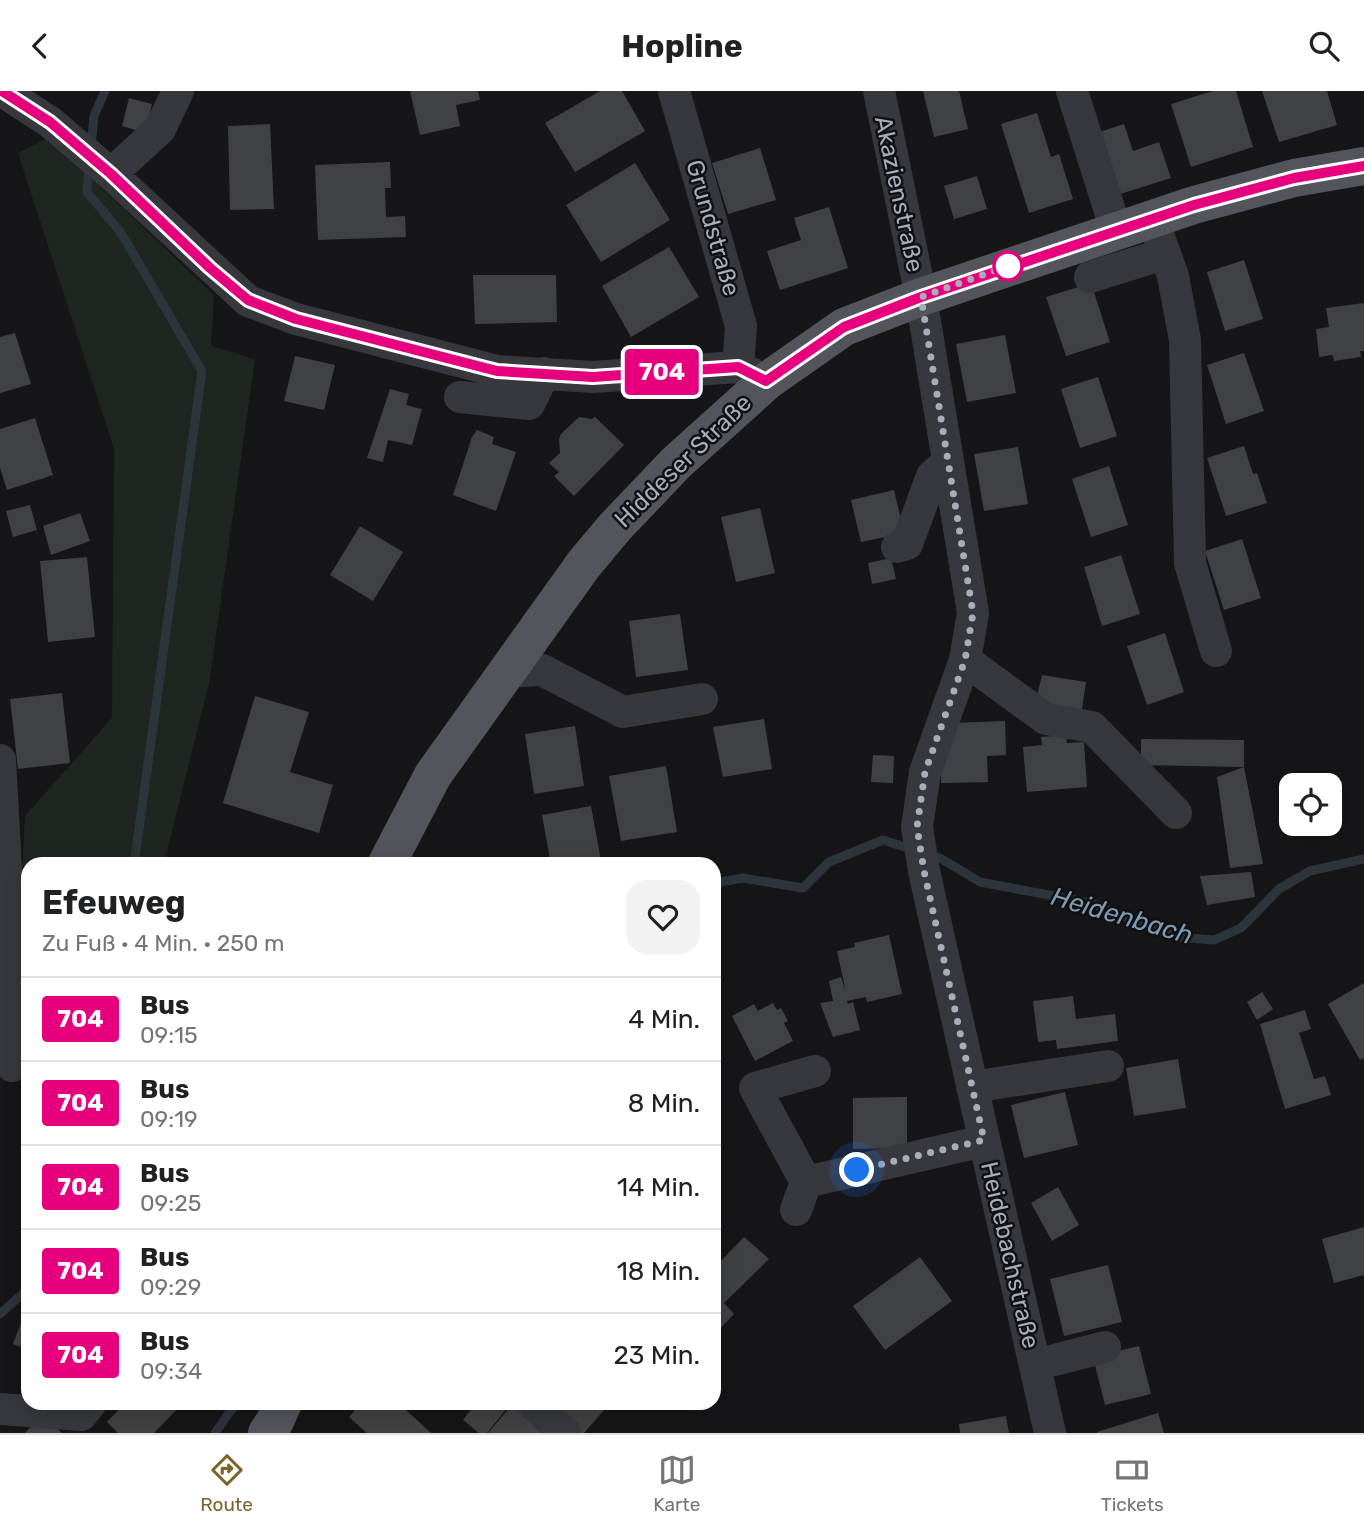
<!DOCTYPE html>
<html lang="de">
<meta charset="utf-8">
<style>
body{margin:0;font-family:Rubik,sans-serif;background:#f2f2f2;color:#202124;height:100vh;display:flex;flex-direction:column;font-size:26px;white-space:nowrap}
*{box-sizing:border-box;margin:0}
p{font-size:23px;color:#757577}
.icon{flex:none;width:38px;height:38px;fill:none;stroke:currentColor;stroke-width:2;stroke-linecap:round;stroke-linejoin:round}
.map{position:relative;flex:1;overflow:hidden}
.side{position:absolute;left:21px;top:766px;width:700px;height:553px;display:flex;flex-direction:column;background:#fff;border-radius:21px;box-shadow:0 4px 18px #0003}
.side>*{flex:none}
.badge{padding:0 14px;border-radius:5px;font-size:24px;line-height:46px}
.fabs{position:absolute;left:1279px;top:682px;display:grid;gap:14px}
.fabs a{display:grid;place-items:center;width:63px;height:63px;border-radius:14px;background:#fff;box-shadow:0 4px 18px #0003;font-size:35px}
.you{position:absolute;width:35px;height:35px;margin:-18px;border:5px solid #fff;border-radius:50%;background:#1a73e8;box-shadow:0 0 0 10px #1a73e833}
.map>.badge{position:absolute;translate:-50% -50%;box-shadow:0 0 0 4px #fff}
.round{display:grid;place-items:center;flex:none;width:74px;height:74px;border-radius:21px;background:#f2f2f2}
.headline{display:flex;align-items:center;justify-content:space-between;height:119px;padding:0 21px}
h1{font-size:33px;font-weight:700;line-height:52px}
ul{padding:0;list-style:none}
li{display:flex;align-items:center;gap:21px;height:84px;padding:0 21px;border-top:2px solid #e0e0e0}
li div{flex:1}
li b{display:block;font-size:26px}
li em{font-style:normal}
li .badge{min-width:77px;font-weight:700;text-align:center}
header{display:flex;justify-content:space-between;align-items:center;height:91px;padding:0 21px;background:#fff;font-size:32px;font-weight:700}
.tabs{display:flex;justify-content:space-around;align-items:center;height:98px;border-top:2px solid #e0e0e0;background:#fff;font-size:19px;color:#757577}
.tabs a{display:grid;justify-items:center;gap:4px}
.tabs .on{color:#7e622b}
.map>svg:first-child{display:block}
.green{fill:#1e261f}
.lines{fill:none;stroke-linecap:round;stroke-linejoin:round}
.stream{stroke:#2c353c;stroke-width:9}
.building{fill:#404145}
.minor{stroke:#37383d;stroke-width:32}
.major{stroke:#53555c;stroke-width:38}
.line-casing{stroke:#fff;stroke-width:16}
.line{stroke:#e6007e;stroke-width:10}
.walk{stroke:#a8adb8;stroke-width:7;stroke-dasharray:0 12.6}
.stop-dot{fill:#fff;stroke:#e6007e;stroke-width:3.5}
.labels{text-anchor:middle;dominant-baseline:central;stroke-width:5;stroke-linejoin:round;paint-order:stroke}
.street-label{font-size:24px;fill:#a8adb8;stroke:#111113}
.water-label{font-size:26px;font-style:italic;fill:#7f9bb3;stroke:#111113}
</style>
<header><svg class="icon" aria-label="back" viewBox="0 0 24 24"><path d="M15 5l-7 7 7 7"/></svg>Hopline<svg class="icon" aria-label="search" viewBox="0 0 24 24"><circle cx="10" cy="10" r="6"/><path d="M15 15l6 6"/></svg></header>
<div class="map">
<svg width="1364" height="1342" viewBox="0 0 1364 1342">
<rect width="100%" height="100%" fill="#161618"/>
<path class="green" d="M45,48L80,76L214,204L211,255L255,268L209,593L164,773L28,774V808L21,804L25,725L112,627L114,358L18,62Z"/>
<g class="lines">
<path class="stream" d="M91,55L94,25L105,0
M89,73L87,101L121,142L202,280L134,774
M927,763L940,767L980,791L1091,812L1176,846L1214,849L1241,837L1279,798L1310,780L1364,768
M714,792L743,787L803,797L829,771L883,749L914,759
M0,1223L28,1198
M215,1342L236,1312"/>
</g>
<path class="building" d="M410,0H478L480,9L456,14L460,35L420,44Z
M600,0H622L645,40L575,81L545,32Z
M923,0H959L968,38L934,46Z
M1213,0H1236L1253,56L1191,76L1171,13Z
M1262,0H1327L1337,34L1279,51Z
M129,7L152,13L145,42L122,35Z
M1037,22L1051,66L1059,63L1073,108L1029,122L1001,33Z
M270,33L274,118L230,119L228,35Z
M1124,33L1133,60L1159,51L1171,87L1114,105L1093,43Z
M760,57L776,109L728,123L712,72Z
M390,71L391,97H385L386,126L405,125L406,146L318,149L315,74Z
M635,72L670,129L601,171L566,114Z
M977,85L987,118L954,128L944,95Z
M829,116L848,177L780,199L767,160L801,149L794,127Z
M669,156L699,206L631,246L602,195Z
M1244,169L1263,228L1225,240L1207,181Z
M473,184H556L557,231L475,233Z
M1091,192L1110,251L1066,265L1046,206Z
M1364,212V260H1360L1361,266L1334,270L1333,264L1319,266L1316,238L1329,236L1326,217Z
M15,242L31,293L0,302V246Z
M1005,244L1016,302L967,311L956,253Z
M1244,262L1264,320L1226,333L1207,274Z
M295,265L335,274L324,319L284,310Z
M1098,286L1117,345L1080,357L1061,298Z
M390,298L409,303L406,314L422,318L412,354L388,349L383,371L367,367Z
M579,326L592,328L595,326L624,354L574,405L554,385L559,381L549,372L560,362L559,349L561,343Z
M35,327L53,384L7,399L0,377V338Z
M477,339L494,346L492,353L516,361L496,420L453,404L472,346Z
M1244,355L1253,383L1257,382L1267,412L1226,425L1207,367Z
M1018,356L1028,413L984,420L974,363Z
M1109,375L1128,434L1091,446L1072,388Z
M894,399L904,442L861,451L851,409Z
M30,414L37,439L13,446L6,420Z
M760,417L775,482L736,491L721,426Z
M80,422L90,450L51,464L43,435Z
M360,435L403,461L373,510L330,484Z
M1242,448L1261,507L1224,519L1205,460Z
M1121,464L1140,523L1102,535L1084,476Z
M87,466L95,546L48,551L40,470Z
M891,467L896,488L872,493L868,472Z
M680,523L688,579L636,586L629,530Z
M1165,542L1184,601L1147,614L1127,555Z
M1042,584L1086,591L1081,624L1035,613Z
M62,602L70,672L18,678L10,608Z
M255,605L309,621L290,681L333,694L319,742L223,712Z
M764,628L772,678L723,686L713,636Z
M1005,630L1006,664L987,665L988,691L941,692L940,651H953L952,632Z
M575,635L584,695L534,703L525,643Z
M1066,644L1067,652L1084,651L1087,696L1027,701L1023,656L1042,654L1041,646Z
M1141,648L1244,649V676L1263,773L1230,777L1217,686L1244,676L1141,674Z
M873,664L894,665L893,692L871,691Z
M666,675L677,741L621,750L609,685Z
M591,715L601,770L582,774H551L542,724Z
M1251,781L1255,806L1207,814L1200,785Z
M889,844L902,903L867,911L866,906L847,910L848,913L853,911L860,939L833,946L820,912L833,910L829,890L841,886L846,901L837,860L855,856L854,852Z
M1364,892V967L1360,969L1328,913Z
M1262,901L1273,918L1257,929L1247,911Z
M1073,905L1076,928L1115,923L1118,950L1057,958L1056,949L1038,951L1033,910Z
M773,912L777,919L781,917L788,930L784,932L793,950L755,970L732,925L754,913L758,920Z
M1305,919L1311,938L1299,942L1314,988L1325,985L1331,1004L1285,1018L1260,933Z
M1178,968L1186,1017L1134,1025L1126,977Z
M1065,1001L1078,1054L1024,1067L1011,1014Z
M907,1006V1057L853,1058V1007Z
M1058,1096L1079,1134L1052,1150L1031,1112Z
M1364,1136V1184L1334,1192L1322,1148Z
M744,1146L769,1168L724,1212L734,1223L714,1244V1177Z
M920,1166L952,1210L885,1259L853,1215Z
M1108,1174L1122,1231L1064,1245L1050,1188Z
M28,1213V1259L13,1253Z
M1139,1255L1151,1303L1105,1314L1093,1266Z
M125,1312H183L154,1342H118L107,1331Z
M361,1312H410L405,1318L431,1342H367L349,1326Z
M476,1312H504L508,1316L487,1342H479L463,1329Z
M542,1312H610L584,1342H575Z
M512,1314L544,1342H488Z
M1158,1322L1164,1342H1097V1341Z
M42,1323L62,1342H25Z
M1006,1325L1009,1342H960L959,1333Z"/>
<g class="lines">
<path class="minor" d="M2,0L50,31L111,83L248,210L296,228L497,280L593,286L738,276L767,290
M674,0L741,235L738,276
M879,0L921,206L973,522L965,569L925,681L917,736L924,780L1050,1342
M1072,0L1116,139
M111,83L160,38L178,0
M1152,127L1173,185L1185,249L1190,472L1216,560
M1090,186L1164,163
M460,306L529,313L544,282
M897,456L907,453L932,385L948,371
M965,569L1046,628L1092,636L1176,722
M505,581L542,579L623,621L702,608
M0,669L9,833L28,841
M9,833L12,975
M972,996L1108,975
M806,1091L755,997L815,980
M796,1119L806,1091L984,1050
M1035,1274L1105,1256
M532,1312L565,1342
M0,1318L81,1324L91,1312"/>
<path class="major" d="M386,774L433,684L584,473L615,436L676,372L767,290L844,236L921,206L1194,114L1294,87L1364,75
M267,1342L275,1330L283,1312"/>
</g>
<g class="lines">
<g class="line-casing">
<path id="line" d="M2,0L50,31L111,83L210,177L248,209L296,228L497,280L593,286L738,276L766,290L844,236L921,206L1194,114L1294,87L1364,75"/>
</g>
<use href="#line" class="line"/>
<path class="walk" d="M857,1079L984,1049L924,780L917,736L925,681L965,569L973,522L921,206L1008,175"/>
</g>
<circle class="stop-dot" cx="1008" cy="175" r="14"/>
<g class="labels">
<g class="street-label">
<text transform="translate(899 103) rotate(78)">Akazienstraße</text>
<text transform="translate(713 137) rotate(74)">Grundstraße</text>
<text transform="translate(683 370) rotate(-44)">Hiddeser Straße</text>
<text transform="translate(1010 1164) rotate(77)">Heidebachstraße</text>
</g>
<g class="water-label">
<text transform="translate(1122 825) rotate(16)">Heidenbach</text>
</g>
</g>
</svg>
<div class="fabs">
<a><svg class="icon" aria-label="locate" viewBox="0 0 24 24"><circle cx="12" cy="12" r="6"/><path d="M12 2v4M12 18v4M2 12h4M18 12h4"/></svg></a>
</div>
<div class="you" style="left:857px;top:1079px"></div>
<b class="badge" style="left:662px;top:281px;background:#e6007e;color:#fff">704</b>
<section class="side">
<div class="headline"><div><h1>Efeuweg</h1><p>Zu Fuß · 4 Min. · 250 m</p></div><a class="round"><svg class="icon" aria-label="heart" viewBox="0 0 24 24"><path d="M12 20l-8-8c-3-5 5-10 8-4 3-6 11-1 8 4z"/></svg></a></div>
<ul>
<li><span class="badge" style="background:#e6007e;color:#fff">704</span><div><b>Bus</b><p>09:15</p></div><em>4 Min.</em></li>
<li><span class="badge" style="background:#e6007e;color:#fff">704</span><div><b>Bus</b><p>09:19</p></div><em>8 Min.</em></li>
<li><span class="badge" style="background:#e6007e;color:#fff">704</span><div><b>Bus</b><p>09:25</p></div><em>14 Min.</em></li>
<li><span class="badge" style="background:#e6007e;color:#fff">704</span><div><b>Bus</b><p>09:29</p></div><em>18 Min.</em></li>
<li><span class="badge" style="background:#e6007e;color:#fff">704</span><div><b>Bus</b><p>09:34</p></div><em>23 Min.</em></li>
</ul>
</section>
</div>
<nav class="tabs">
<a class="on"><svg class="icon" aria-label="directions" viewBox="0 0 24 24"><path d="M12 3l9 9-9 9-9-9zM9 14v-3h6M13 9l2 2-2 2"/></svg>Route</a>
<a><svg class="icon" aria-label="map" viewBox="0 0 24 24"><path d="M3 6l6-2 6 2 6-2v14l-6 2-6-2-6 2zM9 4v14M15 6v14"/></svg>Karte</a>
<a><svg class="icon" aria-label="tickets" viewBox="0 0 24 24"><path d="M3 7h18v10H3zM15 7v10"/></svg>Tickets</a>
</nav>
